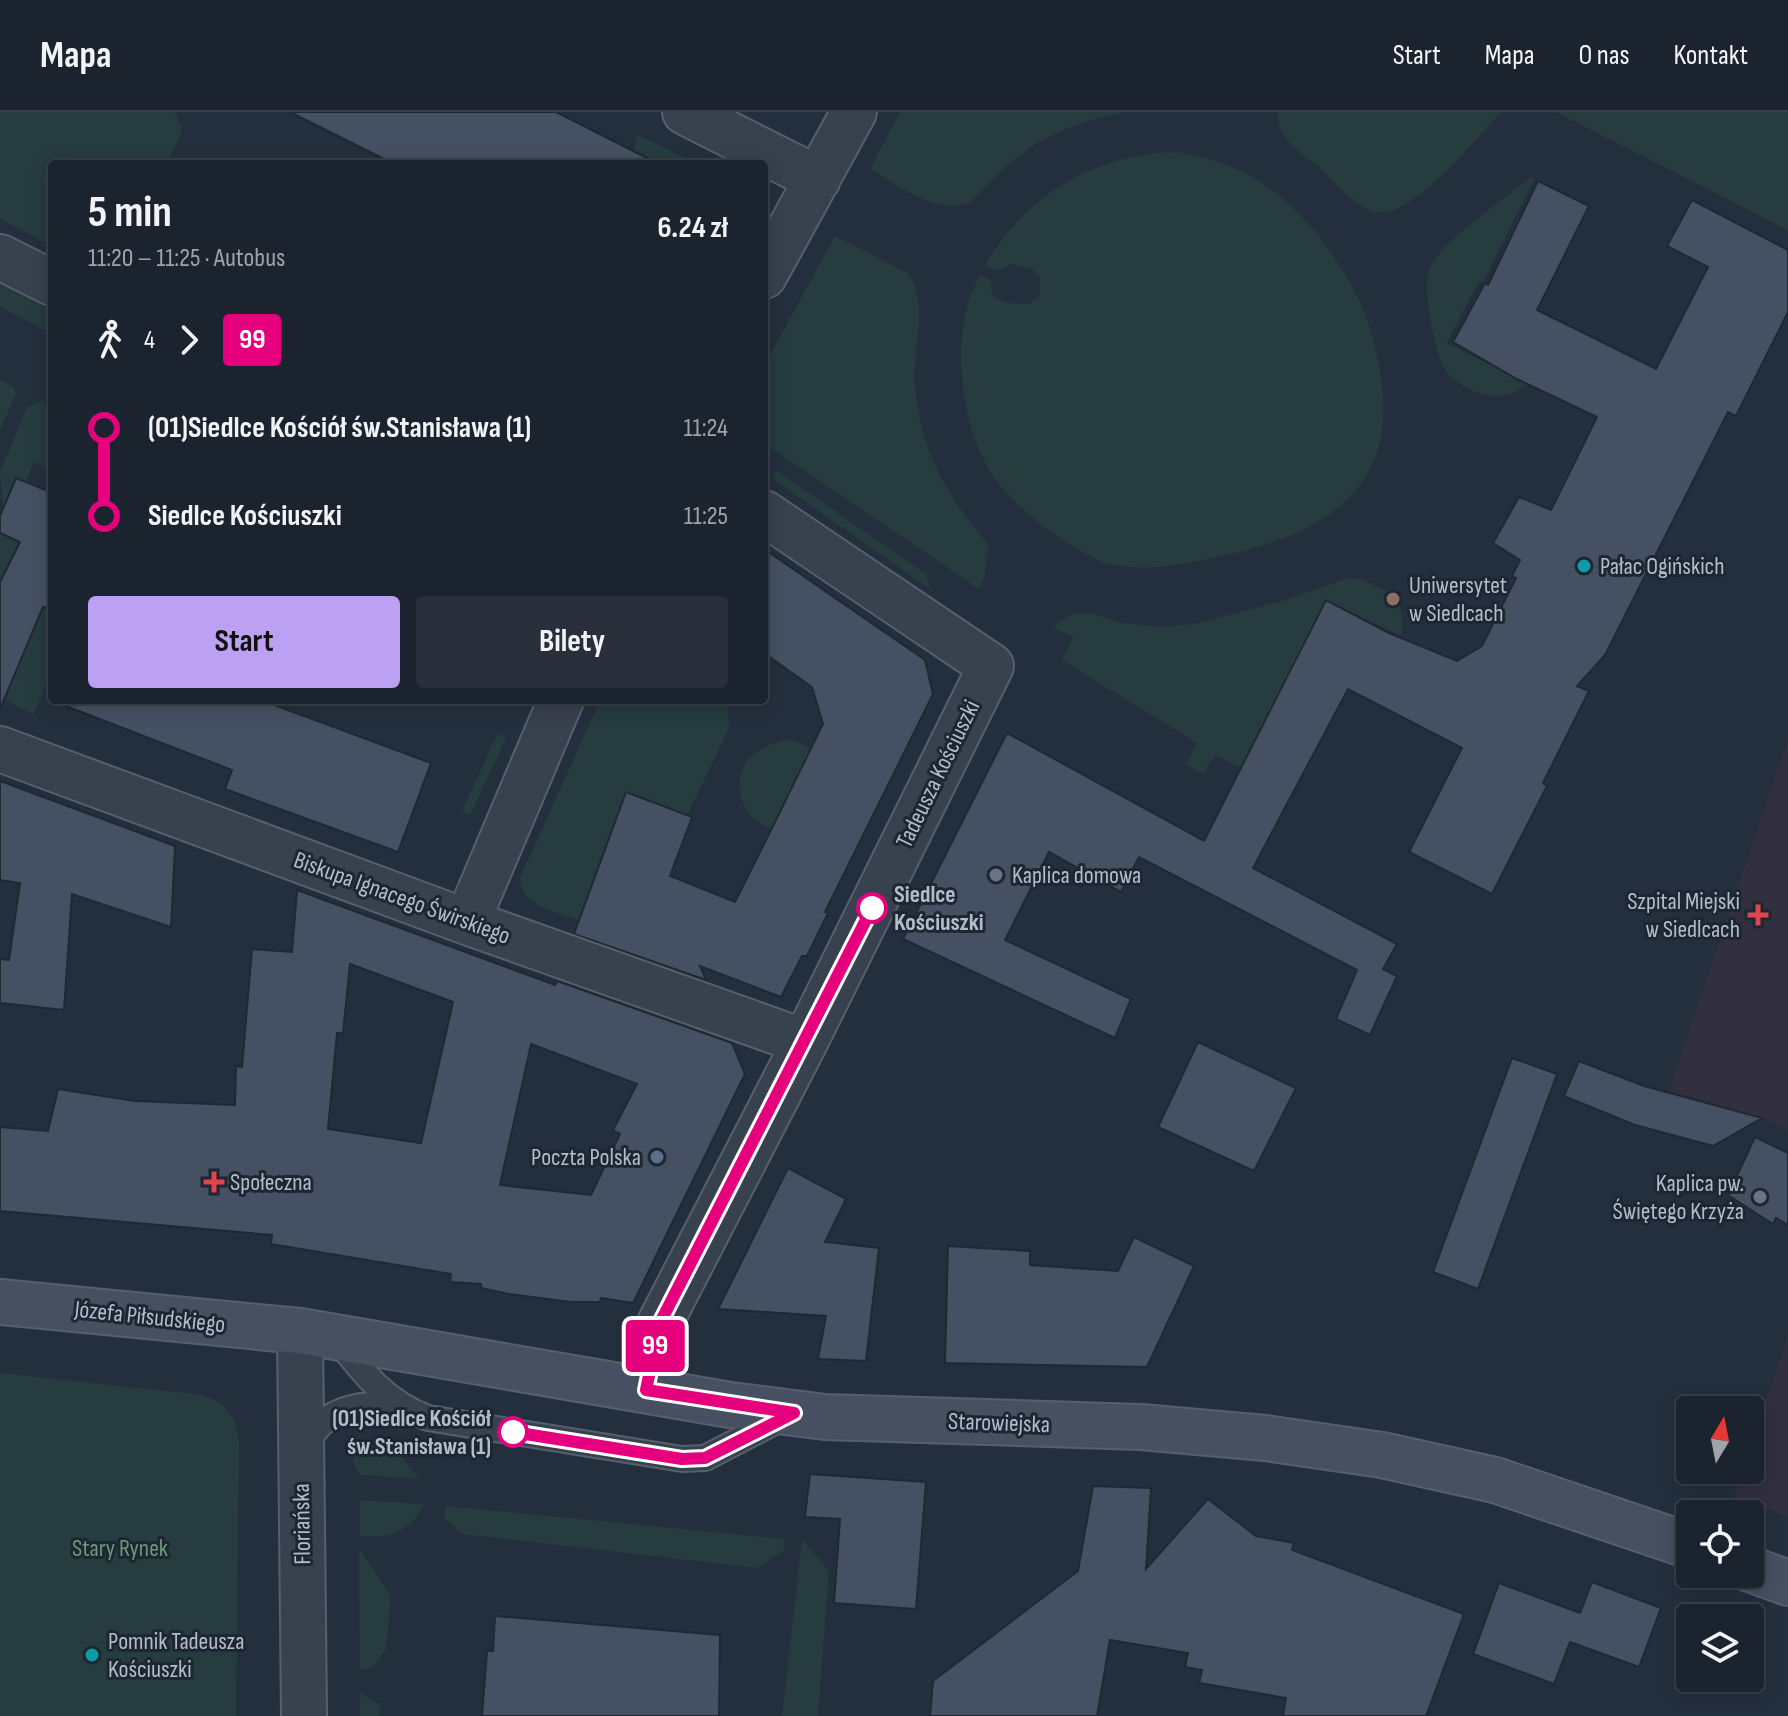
<!DOCTYPE html>
<html lang="pl">
<meta charset="utf-8">
<style>
body{margin:0;font-family:"Sofia Sans Condensed",sans-serif;background:#282f3a;color:#f1f3f6;height:100vh;display:flex;flex-direction:column;font-size:30px;white-space:nowrap}
*{box-sizing:border-box;margin:0}
p{font-size:26px;color:#a0a4aa}
.icon{flex:none;width:44px;height:44px;fill:none;stroke:currentColor;stroke-width:2;stroke-linecap:round;stroke-linejoin:round}
.map{position:relative;flex:1;overflow:hidden}
.panel{position:absolute;left:48px;top:48px;width:720px;height:544px;display:flex;flex-direction:column;background:#1b232e;border-radius:8px;box-shadow:0 4px 20px #0003,0 0 0 2px #39404a}
.panel>*{flex:none}
.badge{padding:0 16px;border-radius:6px;font-size:28px;line-height:52px}
.needle{width:52px;rotate:10deg}
.buttons{position:absolute;left:1676px;top:1284px;display:grid;gap:16px}
.buttons a{display:grid;place-items:center;width:88px;height:88px;border-radius:8px;background:#1b232e;box-shadow:0 4px 20px #0003,0 0 0 2px #39404a;font-size:40px}
.map>.badge{position:absolute;translate:-50% -50%;box-shadow:0 0 0 4px #fff}
.legs{display:flex;align-items:center;gap:12px;height:88px;padding:0 40px;font-size:26px}
.legs p{margin-inline-start:auto}
.overview{display:flex;align-items:center;justify-content:space-between;height:136px;padding:0 40px}
h1{font-size:44px;font-weight:700;line-height:60px}
.cta{display:flex;gap:16px;margin-top:auto;padding:16px 40px}
.cta a{flex:1;height:92px;border-radius:8px;background:#bca0f2;color:#111;font-size:32px;font-weight:700;line-height:92px;text-align:center}
.cta a+a{background:#282f3a;color:#f1f3f6}
ul{padding:0 40px;list-style:none}
li{display:flex;align-items:center;gap:28px;height:88px;font-size:30px}
li i{display:grid;place-items:center;width:12px;height:100%;margin:0 10px;background:currentColor}
li i::after{content:'';width:20px;height:20px;margin:-10px;border:6px solid;border-radius:50%;background:#1b232e}
li p{margin-inline-start:auto}
li:first-child i{background:linear-gradient(#0000 50%,currentColor 0)}
li:last-child i{background:linear-gradient(currentColor 50%,#0000 0)}
header{display:flex;align-items:center;gap:48px;box-sizing:border-box;height:112px;padding:0 40px;background:#1b232e;border-bottom:2px solid #39404a}
header strong{font-size:38px}
nav{display:flex;gap:44px;margin-inline-start:auto;font-size:28px}
.map>svg:first-child{display:block}
.medical{fill:#32303f}
.green{fill:#263c3f}
.building{fill:#455162;stroke:#1f2835;stroke-width:2;fill-rule:evenodd}
.lines{fill:none;stroke-linecap:round;stroke-linejoin:round}
.service-casing{stroke:#565f6c;stroke-width:28}
.minor-casing{stroke:#565f6c;stroke-width:48}
.tertiary-casing{stroke:#565f6c;stroke-width:48}
.secondary-casing{stroke:#565f6c;stroke-width:48}
.service{stroke:#38414e;stroke-width:24}
.minor{stroke:#38414e;stroke-width:44}
.tertiary{stroke:#38414e;stroke-width:44}
.secondary{stroke:#465061;stroke-width:44}
.line-1-casing{stroke:#fff;stroke-width:18}
.line-1{stroke:#e6007e;stroke-width:12}
.culture-dot{fill:#0f9aa8;stroke:#1d2633;stroke-width:3}
.education-dot{fill:#8d6e63;stroke:#1d2633;stroke-width:3}
.worship-dot{fill:#6b7280;stroke:#1d2633;stroke-width:3}
.stop-1-dot{fill:#fff;stroke:#e6007e;stroke-width:4}
.health-dot{fill:#e0444e;stroke:#1d2633;stroke-width:3}
.service-dot{fill:#5c6f8a;stroke:#1d2633;stroke-width:3}
.labels{text-anchor:middle;dominant-baseline:central;stroke-width:6;stroke-linejoin:round;paint-order:stroke}
.poi-label{font-size:24px;fill:#b4bcc9;stroke:#1d2633;text-anchor:start}
.street-label{font-size:24px;fill:#b4bcc9;stroke:#1d2633}
.stop-label{font-size:24px;font-weight:bold;fill:#b4bcc9;stroke:#1d2633;text-anchor:start}
.park-label{font-size:24px;fill:#6b9a76;stroke:#1d2633}
</style>
<header>
<strong>Mapa</strong>
<nav><a>Start</a><a>Mapa</a><a>O nas</a><a>Kontakt</a></nav>
</header>
<div class="map">
<svg width="1788" height="1604" viewBox="0 0 1788 1604">
<rect width="100%" height="100%" fill="#242f3e"/>
<path class="medical" d="M1788,626V1018L1762,1006L1669,979Z
M1788,1224V1405L1734,1384L1743,1358H1750V1337Z"/>
<path class="green" d="M0,0H175L182,18L167,52H52V134L0,107Z
M900,0H1124C1049,17 1023,34 970,90C936,104 900,74 870,57Z
M1278,0H1501C1478,25 1406,115 1371,99C1350,90 1333,66 1315,52C1298,38 1275,25 1278,0Z
M1556,0H1788V118Z
M638,23L698,52H629Z
M1176,40C1264,52 1317,108 1357,184C1369,207 1375,233 1380,259C1401,377 1325,421 1223,444C1184,452 1143,462 1103,450C1087,444 1070,432 1056,423C1007,390 976,353 966,293C958,252 958,201 980,164L991,168L992,183L1004,191L1030,192L1040,183V166L1032,157L1011,152L997,159L985,154C1025,83 1094,42 1176,40Z
M1530,66L1534,68L1483,170L1479,169L1447,231L1527,271C1506,293 1471,284 1450,264C1435,250 1422,176 1429,157C1440,131 1505,86 1530,66Z
M835,124L909,162C930,194 911,240 915,277C923,344 946,382 988,432L985,464L979,477L764,331V254Z
M0,172L52,199V222L0,195Z
M0,268L14,275L16,281L0,319Z
M41,289L52,294V357L34,350L26,370L16,366L3,398L0,360L27,295Z
M777,359L926,462L930,477L772,366Z
M0,421L20,430L0,470Z
M1348,466L1363,468L1395,483L1403,504L1401,524L1326,488L1241,656L1215,643L1203,662L1186,652L1197,631L1062,548L1073,525L1053,515L1072,502L1092,501L1121,511L1164,515L1194,512L1283,489Z
M43,495L52,498V555L34,602L0,586V551L30,526Z
M600,588H728L729,616L687,704L579,808C557,800 521,795 520,766Z
M498,621L506,626L470,703L462,699Z
M783,628L796,629L811,637L771,717C741,706 727,667 753,643C761,635 773,632 783,628Z
M0,1261L203,1283L221,1291L235,1308L239,1329L236,1604H0Z
M384,1329L390,1332L420,1367L360,1363L352,1348L368,1333Z
M360,1388L423,1392V1395C410,1420 386,1427 360,1424Z
M446,1394L785,1427L784,1438L757,1456L462,1422L444,1405Z
M802,1427L829,1459L818,1604H782Z
M359,1436L391,1484L386,1537L373,1555L360,1558Z
M360,1581L380,1592L379,1604H360Z"/>
<path class="building" d="M290,0H556L659,52H394Z
M1538,69L1589,94L1537,198L1656,257L1708,155L1667,134L1692,88L1788,138V200L1736,304L1728,300L1605,543L1577,574L1589,579L1543,671L1547,674L1492,782L1409,740L1462,636L1348,577L1253,756L1397,832L1383,857L1397,864L1370,923L1336,907L1357,858L1139,745L1121,780L1049,740L1005,828L1131,887L1115,926L903,827L1007,621L1204,729L1326,488L1389,521L1457,549L1482,534L1516,466L1512,464L1520,448L1493,431L1519,385L1551,398L1597,305L1517,267L1453,230L1485,171L1488,173Z
M52,364V498L43,495L0,597V470L20,430L0,421V404L16,366L45,378Z
M764,437L925,548L933,582L825,800L828,801L807,844H802L781,885L700,854L706,868L574,822L626,680L692,705L670,764L735,790L771,718L823,612L812,575L764,541Z
M58,588H261L431,651L398,740L225,677L232,658L58,591Z
M0,669L175,734L171,815L72,782L64,898L0,891V847L9,848L20,771L0,768Z
M297,778L555,873L557,869L732,931L745,962L633,1191L601,1186L600,1190H571L509,1182L481,1176V1172L450,1170L451,1162L271,1132L272,1123L0,1099V1015L48,1019L58,977L135,989L235,993L236,954L242,955L252,837L292,840ZM350,852L453,890L421,1031L328,1017L337,921H343ZM531,932L637,972L613,1018L620,1022L591,1083L500,1073Z
M1198,930L1296,976L1254,1059L1158,1015Z
M1512,946L1557,962L1478,1177L1433,1160Z
M1579,949L1644,974L1762,1006L1713,1034L1635,1013L1564,984Z
M1755,1025L1788,1041V1113L1776,1106L1773,1112L1728,1083Z
M788,1056L846,1087L825,1130L879,1136L866,1249L818,1247L826,1204L718,1197Z
M1134,1125L1194,1154L1147,1255L945,1251L948,1134L1030,1139V1153L1118,1159Z
M810,1362L926,1370L916,1497L834,1491L840,1407L805,1405Z
M1093,1374L1151,1376L1146,1457L1208,1387L1256,1424L1294,1431L1292,1438L1464,1502L1426,1604H1283L1286,1586L1199,1571L1202,1558L1185,1555L1188,1541L1110,1528L1097,1604H930L933,1569L1078,1459Z
M1592,1470L1661,1496L1639,1555L1570,1530L1554,1572L1473,1542L1499,1471L1580,1501Z
M495,1504L720,1523L719,1604H482L487,1539H493Z"/>
<g class="lines">
<g class="service-casing">
<path id="service" d="M336,1226C363,1261 386,1291 428,1306L682,1347L705,1346L786,1304
M305,1339C317,1298 362,1287 399,1296"/>
</g>
<g class="minor-casing">
<path id="minor" d="M685,0L818,67
M0,145L52,171
M764,164L854,0
M0,637L467,810L805,930
M467,810L561,588
M646,1278L660,1211L805,930L991,554L764,401"/>
</g>
<g class="tertiary-casing">
<path id="tertiary" d="M300,1219L304,1604"/>
</g>
<g class="secondary-casing">
<path id="secondary" d="M0,1190L300,1219L730,1293L825,1305L1141,1315L1265,1326L1382,1343L1495,1368L1690,1434
M1750,1457L1788,1471"/>
</g>
<use href="#service" class="service"/>
<use href="#minor" class="minor"/>
<use href="#tertiary" class="tertiary"/>
<use href="#secondary" class="secondary"/>
</g>
<g class="lines">
<g class="line-1-casing">
<path id="line-1" d="M513,1320L682,1347L705,1346L794,1301L646,1278L660,1211L872,796"/>
</g>
<use href="#line-1" class="line-1"/>
</g>
<g class="culture-dot">
<circle cx="1584" cy="454" r="8"/>
<circle cx="92" cy="1543" r="8"/>
</g>
<circle class="education-dot" cx="1393" cy="487" r="8"/>
<g class="worship-dot">
<circle cx="996" cy="763" r="8"/>
<circle cx="1760" cy="1085" r="8"/>
</g>
<g class="stop-1-dot">
<circle cx="872" cy="796" r="14"/>
<circle cx="513" cy="1320" r="14"/>
</g>
<g class="health-dot">
<path d="M1754 791h8v8h8v8h-8v8h-8v-8h-8v-8h8z"/>
<path d="M210 1058h8v8h8v8h-8v8h-8v-8h-8v-8h8z"/>
</g>
<circle class="service-dot" cx="657" cy="1045" r="8"/>
<g class="labels">
<g class="poi-label">
<text x="1600" y="454">Pałac Ogińskich</text>
<text x="1409" y="473">Uniwersytet<tspan x="1409" dy="28">w Siedlcach</tspan></text>
<text x="1012" y="763">Kaplica domowa</text>
<text x="1740" y="789" text-anchor="end">Szpital Miejski<tspan x="1740" dy="28">w Siedlcach</tspan></text>
<text x="641" y="1045" text-anchor="end">Poczta Polska</text>
<text x="230" y="1070">Społeczna</text>
<text x="1744" y="1071" text-anchor="end">Kaplica pw.<tspan x="1744" dy="28">Świętego Krzyża</tspan></text>
<text x="108" y="1529">Pomnik Tadeusza<tspan x="108" dy="28">Kościuszki</tspan></text>
</g>
<g class="street-label">
<text transform="translate(938 662) rotate(-64)">Tadeusza Kościuszki</text>
<text transform="translate(402 786) rotate(20)">Biskupa Ignacego Świrskiego</text>
<text transform="translate(150 1205) rotate(6)">Józefa Piłsudskiego</text>
<text transform="translate(999 1311) rotate(2)">Starowiejska</text>
<text transform="translate(302 1412) rotate(-91)">Floriańska</text>
</g>
<g class="stop-label">
<text x="894" y="782">Siedlce<tspan x="894" dy="28">Kościuszki</tspan></text>
<text x="491" y="1306" text-anchor="end">(01)Siedlce Kościół<tspan x="491" dy="28">św.Stanisława (1)</tspan></text>
</g>
<g class="park-label">
<text x="120" y="1436">Stary Rynek</text>
</g>
</g>
</svg>
<div class="buttons">
<a><svg class="needle" viewBox="-14 -14 28 28"><path d="M0-13l5 13h-10z" fill="#e53935"/><path d="M0 13l5-13h-10z" fill="#a0a4aa"/></svg></a>
<a><svg class="icon" aria-label="locate" viewBox="0 0 24 24"><circle cx="12" cy="12" r="6"/><path d="M12 2v4M12 18v4M2 12h4M18 12h4"/></svg></a>
<a><svg class="icon" aria-label="layers" viewBox="0 0 24 24"><path d="M12 4l9 5-9 5-9-5zM3 14l9 5 9-5"/></svg></a>
</div>
<b class="badge" style="left:655px;top:1234px;background:#e6007e;color:#fff">99</b>
<section class="panel">
<div class="overview"><div><h1>5 min</h1><p>11:20 – 11:25 · Autobus</p></div><b>6.24 zł</b></div>
<div class="legs"><svg class="icon" aria-label="walk" viewBox="0 0 24 24"><circle cx="13" cy="4" r="2"/><path d="M13 8l-2 6 4 7M11 14l-3 7M7 12l3-4h3l4 4"/></svg>4<svg class="icon" aria-label="forward" viewBox="0 0 24 24"><path d="M9 5l7 7-7 7"/></svg><b class="badge" style="background:#e6007e;color:#fff">99</b></div>
<ul>
<li><i style="color:#e6007e"></i><b>(01)Siedlce Kościół św.Stanisława (1)</b><p>11:24</p></li>
<li><i style="color:#e6007e"></i><b>Siedlce Kościuszki</b><p>11:25</p></li>
</ul>
<div class="cta"><a>Start</a><a>Bilety</a></div>
</section>
</div>
